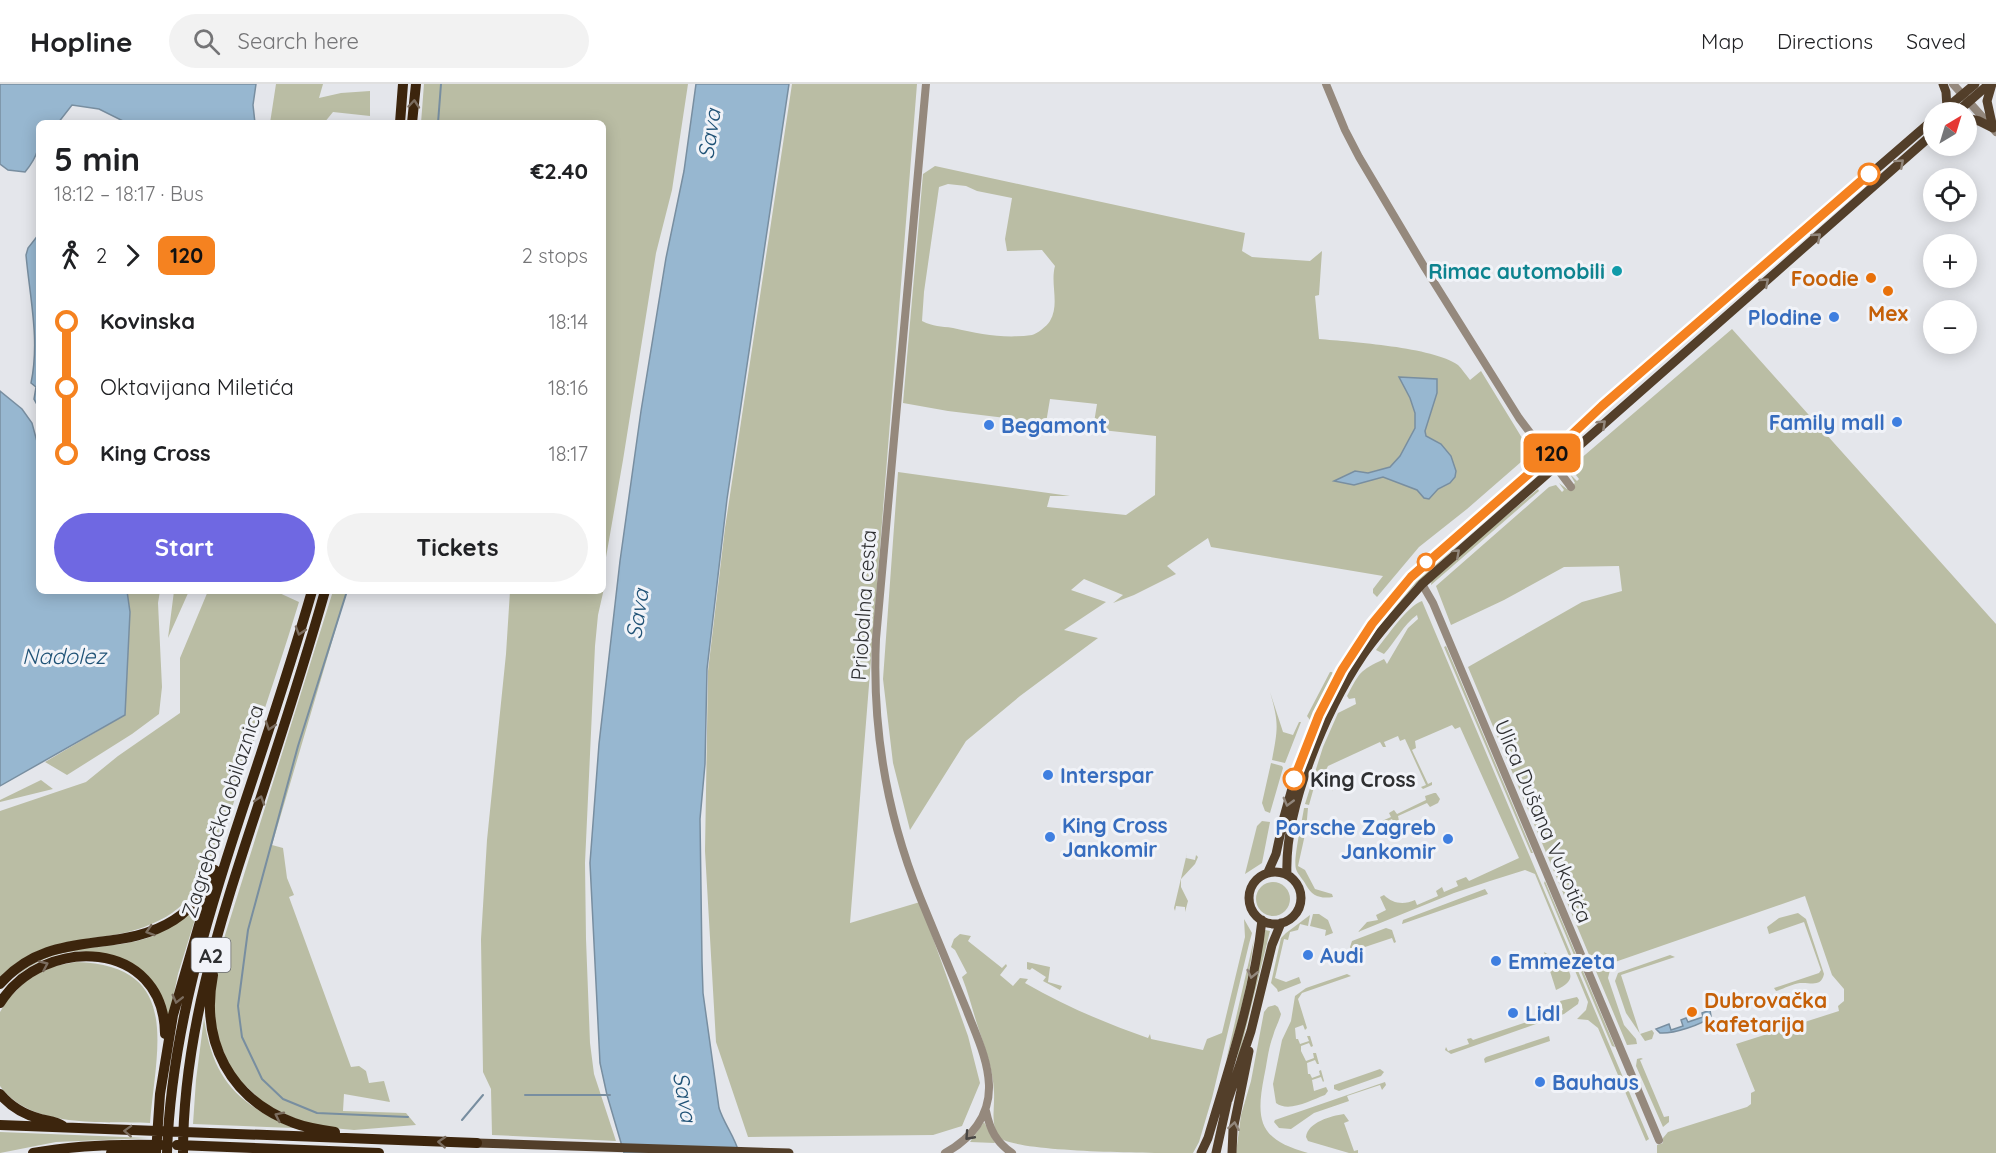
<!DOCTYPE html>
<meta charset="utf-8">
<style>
body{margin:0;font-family:Quicksand,sans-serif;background:#f2f2f2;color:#202124;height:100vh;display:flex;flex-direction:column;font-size:22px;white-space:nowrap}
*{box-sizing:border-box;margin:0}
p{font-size:20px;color:#757577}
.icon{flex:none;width:33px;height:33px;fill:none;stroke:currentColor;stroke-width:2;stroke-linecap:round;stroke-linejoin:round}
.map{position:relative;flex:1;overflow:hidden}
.panel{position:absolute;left:36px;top:36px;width:570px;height:474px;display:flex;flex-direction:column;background:#fff;border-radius:9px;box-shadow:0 3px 15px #0003}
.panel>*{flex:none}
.badge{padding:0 12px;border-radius:9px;font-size:21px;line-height:39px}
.needle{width:39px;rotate:38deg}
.controls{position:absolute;left:1923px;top:18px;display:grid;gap:12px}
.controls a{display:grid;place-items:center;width:54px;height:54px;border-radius:50%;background:#fff;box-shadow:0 3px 15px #0003;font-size:30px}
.map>.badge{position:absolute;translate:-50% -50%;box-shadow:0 0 0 3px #fff}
.legs{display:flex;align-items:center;gap:9px;height:66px;padding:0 18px;font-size:20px}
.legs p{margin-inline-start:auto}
.headline{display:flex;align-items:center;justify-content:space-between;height:102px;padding:0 18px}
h1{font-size:33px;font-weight:700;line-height:45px}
.cta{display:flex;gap:12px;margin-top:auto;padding:12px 18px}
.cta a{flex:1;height:69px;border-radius:36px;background:#6f68e2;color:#fff;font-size:24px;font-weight:700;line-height:69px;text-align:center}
.cta a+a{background:#f2f2f2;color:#202124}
ul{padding:0 18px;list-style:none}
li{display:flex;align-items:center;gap:21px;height:66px;font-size:22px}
li i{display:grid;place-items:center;width:9px;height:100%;margin:0 8px;background:currentColor}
li i::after{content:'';width:15px;height:15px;margin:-8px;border:4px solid;border-radius:50%;background:#fff}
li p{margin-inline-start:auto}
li:first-child i{background:linear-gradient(#0000 50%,currentColor 0)}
li:last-child i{background:linear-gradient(currentColor 50%,#0000 0)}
header{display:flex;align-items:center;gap:36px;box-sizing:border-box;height:84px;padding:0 30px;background:#fff;border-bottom:2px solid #e0e0e0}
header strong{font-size:28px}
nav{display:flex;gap:33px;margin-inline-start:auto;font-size:21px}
.search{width:420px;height:54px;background:#f2f2f2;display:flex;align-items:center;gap:15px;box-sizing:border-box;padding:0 21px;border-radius:33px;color:#757577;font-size:22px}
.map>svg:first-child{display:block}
.green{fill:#babda4;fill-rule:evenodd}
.water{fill:#97b7d0;stroke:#788ea0;stroke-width:1.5}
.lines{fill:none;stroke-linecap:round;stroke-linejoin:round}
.stream{stroke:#788ea0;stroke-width:2}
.minor{stroke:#95897d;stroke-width:8}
.major{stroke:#533f2a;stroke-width:9}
.highway{stroke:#3c250d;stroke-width:10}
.oneway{stroke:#7b6d5f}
.oneway2{stroke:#92877c}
.oneway3{stroke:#484644}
.line-1-casing{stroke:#fff;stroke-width:14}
.line-1{stroke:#f58220;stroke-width:9}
.stop-1-dot{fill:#fff;stroke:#f58220;stroke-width:3}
.culture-dot{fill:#0f9aa8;stroke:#f1f3f8;stroke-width:2}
.food-dot{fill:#e8710a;stroke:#f1f3f8;stroke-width:2}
.shop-dot{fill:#3f7fe0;stroke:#f1f3f8;stroke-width:2}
.labels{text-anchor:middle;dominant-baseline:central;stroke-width:6;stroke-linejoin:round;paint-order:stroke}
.shield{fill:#f1f3f8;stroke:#686a6d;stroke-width:1.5}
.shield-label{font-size:20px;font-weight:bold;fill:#2e2f31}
.culture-label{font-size:21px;font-weight:bold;fill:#0d838f;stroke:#f1f3f8;text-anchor:end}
.food-label{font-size:21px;font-weight:bold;fill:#c56008;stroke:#f1f3f8;text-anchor:end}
.shop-label{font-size:21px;font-weight:bold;fill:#366cbe;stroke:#f1f3f8;text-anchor:start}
.street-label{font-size:21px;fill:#2e2f31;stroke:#f1f3f8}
.stop-label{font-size:21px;font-weight:bold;fill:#2e2f31;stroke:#f1f3f8;text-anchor:start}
.water-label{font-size:22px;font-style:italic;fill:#1f5276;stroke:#f1f3f8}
</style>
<header>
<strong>Hopline</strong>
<div class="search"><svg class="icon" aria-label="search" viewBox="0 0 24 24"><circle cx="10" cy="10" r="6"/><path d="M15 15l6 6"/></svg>Search here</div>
<nav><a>Map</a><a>Directions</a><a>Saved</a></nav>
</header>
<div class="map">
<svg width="1996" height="1069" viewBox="0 0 1996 1069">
<rect width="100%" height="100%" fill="#e4e6eb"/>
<path class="green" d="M276,0H323L319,14L341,9L370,7V32L333,28L324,39H270Z
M424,0H688L672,106L656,169L623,376L605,479V500L598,531L595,562L585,779L586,855L590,959L594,990L616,1057L492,1051L491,1005L483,988L481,855L487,756L506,570L510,507H603V39H559L518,36L517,39H421Z
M792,0H917L850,839L920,818L968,952L980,999L962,1042L933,1051L748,1053L716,958L705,767L708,587L725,444Z
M935,82L1245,149L1242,167L1252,173L1310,177L1322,167L1319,211L1315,212L1319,255C1352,258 1433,263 1458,281C1462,285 1466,291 1470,296L1481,287L1530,367L1521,378L1467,425L1419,463L1377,513L1373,509V505L1383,492L1211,463L1208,454L1167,482L1176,490L1134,511L1113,519L1123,511L1084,495L1071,506L1106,518L1064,546L1098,554L1020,612L966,657L910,746L893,679L883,595L898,388L1070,412H1050L1047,423L1126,431L1155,411L1156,352L1093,345L1097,320L1050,315L1046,339L948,327L903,319L923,90ZM948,100L966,102L977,107L1012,114L1005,155L1007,167L1042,166L1055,182C1050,200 1060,220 1050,237C1047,242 1037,250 1032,251C1003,255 981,250 953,244C940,242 934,243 922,237L924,208L939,103Z
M1732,245L1996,540V1069H1657V1061L1663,1059V1054L1668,1048L1747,1023L1751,1020V1009L1755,1007L1736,960L1839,927L1838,922L1844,917V905L1832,891L1805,812L1615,878L1616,883L1610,886L1608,894L1624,941L1636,955L1637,960L1627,961L1468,583L1582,518L1622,507L1619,482L1564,483L1504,516L1451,541L1436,502L1549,403L1556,401L1562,408L1564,406L1559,399L1567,405L1575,399L1570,390L1577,397L1579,395L1572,386V382Z
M1529,395L1470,448L1456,463L1415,501L1386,534L1364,564L1295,716C1317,619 1368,541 1439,472C1467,445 1499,420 1529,395Z
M1538,405L1539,407L1431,501L1432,494Z
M127,507H160L158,519L162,603L159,630L132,650L67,691L45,678L125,631L130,528Z
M174,507H189L168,554Z
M208,507H275L299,518C281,577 261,636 241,695C230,729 221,766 202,797C192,813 177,828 160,836C104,865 52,842 0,893V727L86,698L118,672L180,629V574Z
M333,507H347L272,761L283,764L287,794L294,811L289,813L351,983L359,982L366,987L369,999L384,997L390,1018L344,1010L343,1027L406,1029L416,1041L354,1046L332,1044L305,1039L266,1021L232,989L215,946L214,903L221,864Z
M1422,517L1649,1055L1646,1057L1598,944L1588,936L1577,935L1586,926L1588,918L1535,790L1525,786L1490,797L1454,809L1358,848L1367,838L1378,836L1376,831L1386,826L1380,813L1384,811C1393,820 1404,821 1415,816L1417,821L1438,812L1436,807L1442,803L1444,808L1458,802L1456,797L1466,793L1469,797L1519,774L1460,643L1455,645L1452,641L1415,657L1416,664L1412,666L1428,700L1432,698V701L1423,705L1421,703L1426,701L1405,655L1400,657L1398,652L1384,658L1386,663H1383L1380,658L1328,682L1326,686L1333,708L1327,693L1316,696L1309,721L1305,720L1323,663L1338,629L1356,620L1355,614L1349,615L1347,612C1360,588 1359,587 1384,575L1387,580L1408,544L1418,535L1417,531C1403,541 1396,557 1384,570L1376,566C1387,553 1407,522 1422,517Z
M1446,562L1533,769H1531L1444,563Z
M1330,588H1332L1334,592L1312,635L1310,636L1307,632Z
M1270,608L1283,648L1293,651L1299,638H1301L1285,679L1272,676C1278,644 1279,639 1270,608Z
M1271,679L1282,682L1283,684L1270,729L1265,727L1262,719Z
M41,696L53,705L0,718V716Z
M1434,709H1436L1440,715L1438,719L1430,723L1427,719L1398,732L1399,737L1394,739L1392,735L1376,742L1375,740L1391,733L1389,729L1394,726L1397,730L1426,716L1425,712Z
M1304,724H1308L1306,746L1298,782L1305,786L1315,805L1332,810L1333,813C1320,815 1312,812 1306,801C1303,795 1298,791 1296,785C1293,775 1302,738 1304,724Z
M1262,737L1270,738L1262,779L1245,790L1257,742Z
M1187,769L1186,774L1195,776L1196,771L1198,773L1195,780L1181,795V803L1188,817L1185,828V823L1176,822L1175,827L1174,824Z
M1545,797L1615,963L1612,962L1544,799Z
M1256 815a17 17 0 1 1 34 0a17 17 0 1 1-34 0Z
M1485,805L1488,810L1402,840L1403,836Z
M201,816L178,890L168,938L152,898C137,891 103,870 89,868C64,864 34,877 16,893C48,856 111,869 153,852C168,846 187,826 201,816Z
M1798,829L1806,835L1824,890C1821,904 1810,898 1800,899C1792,900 1783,905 1776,907L1774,904L1819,889L1821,886L1804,838L1769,850L1767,843L1779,834Z
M1313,830H1319L1328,836L1333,849L1325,852L1326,846L1310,842Z
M1310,831L1308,842L1300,840L1298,846L1290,848L1288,856L1284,855L1275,894L1286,898L1299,893L1301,899L1278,908L1277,905L1271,899L1281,854L1286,849Z
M1244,835L1252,849L1249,860L1212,1014L1199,1058L1193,1069C1161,1069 1014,1069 999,1053C990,1039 995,1023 994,1008C993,985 986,967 979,946C973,928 969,911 962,893L967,889L955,866L951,863L954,855L960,850L971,852L968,857L1002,884L1006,880L1007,882L1000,891L1013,902L1020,894L1028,895L1025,899C1065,922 1105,939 1148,954L1150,950L1151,955L1203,966L1207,955L1222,949L1245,853Z
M1386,844L1392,846L1396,858L1394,859L1392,854L1353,867L1354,872H1352L1350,863L1352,857Z
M1265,846L1270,847L1238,976L1237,974Z
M1254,855C1249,896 1239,938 1226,977Z
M1544,868C1559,877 1588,892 1556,906Z
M1670,871L1675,873L1621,891L1640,950L1652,946L1654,949L1652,955L1645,957L1626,929L1615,897L1618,889Z
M76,878C183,881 156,964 150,1039C103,1037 31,1045 0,1002V928L8,915L30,893L55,882Z
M1027,878L1050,883L1048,898L1062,902L1060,906L1043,897L1046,893L1032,884L1030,886L1027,885Z
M1347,890L1351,892L1302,909L1298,915L1307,944L1305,946L1303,941L1295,944L1296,955H1298L1300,960L1309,957L1307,952H1310L1313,962L1311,963L1309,959L1301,962V967L1306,977L1314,974L1313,969H1316L1319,980H1317L1315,976L1307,979L1308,990H1310L1312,994L1320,991L1319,987L1321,986L1324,997L1323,998L1321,993L1312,996L1314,1007L1326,1003L1328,1007L1325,1011C1311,1016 1289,1029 1276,1019L1273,1000L1282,956L1291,937L1295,912L1306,904Z
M1577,913L1579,916L1578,920L1564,930L1451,970L1445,966L1446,963L1448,967L1469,960L1467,955L1471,954L1473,956L1563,926L1560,917Z
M1275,921L1278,923L1281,930C1279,938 1275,944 1273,952C1268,965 1267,980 1264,993C1255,1039 1261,1056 1308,1069H1236L1241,1031L1251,997L1264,928L1268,923Z
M204,934C213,996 237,1019 293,1044L193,1040L196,996Z
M1549,952L1550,957L1485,979L1484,975L1486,973Z
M1641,974L1643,975L1640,976L1664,1033L1669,1032V1038L1663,1043L1636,982L1637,975Z
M1380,985L1384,988L1381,992L1339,1007L1334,1005V1001Z
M1385,998L1386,1001L1382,1006L1380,1001L1347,1012L1349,1017L1314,1029L1291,1045L1279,1044L1274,1038L1275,1036Z
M1344,1030L1349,1037L1344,1039L1354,1067L1358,1066V1069H1349L1308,1057L1306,1053C1308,1038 1331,1032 1344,1030Z
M984,1038L995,1059L970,1058Z
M0,1048L149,1054L56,1058L0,1069Z"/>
<path class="water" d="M0,0H256L253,21L255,39H127L99,25L72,21L58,39H39C39,62 40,70 25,88L8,86L0,80Z
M696,0H789L727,415L707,585L705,680L700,735L702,878L703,909L719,1024C724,1040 735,1053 739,1069H624L607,1011L600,979L590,779L599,660L620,477L641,327L666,174L684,87Z
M39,150V324L34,315L36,303L31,299C40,256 30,215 26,171L28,164Z
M1399,293L1437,295V309L1425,347L1426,352L1441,360L1451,372L1456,387L1455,393L1450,399L1438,405L1429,415L1424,414L1417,406L1383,393L1354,401L1334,397L1355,387L1368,389L1390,383L1400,372L1415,344V329L1410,314Z
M0,307L22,325L32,339L39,365V507H127L130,528L125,631L0,702Z
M1710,926L1711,932C1703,941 1672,950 1660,949L1656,945L1669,940L1671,946L1683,942L1681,936L1686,934L1688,938L1703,933L1702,929Z"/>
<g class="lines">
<path class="stream" d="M438,39L441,0
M347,507L298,662L248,846L238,922L240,938L242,953L262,995L283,1015L317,1029L408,1033
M525,1011H610
M462,1036L483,1011"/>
<path class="minor" d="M926,0L876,555C872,643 887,731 920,813C936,851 951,889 967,927C976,951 988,975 989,1001C990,1032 971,1055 945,1069
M1326,0L1345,46L1359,73L1425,184L1519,334L1571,403
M1953,0L1996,48
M1422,500L1433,519L1659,1056
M986,1027C990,1046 996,1058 1012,1069"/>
<path class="major" d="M1943,0L1946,8L1947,24
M1992,0L1987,17L1993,44
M1942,28L1975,0
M1957,28L1989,0
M1966,34L1979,37L1993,44
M1268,788L1276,770L1284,733L1298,683L1330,608L1360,558L1388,520L1411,493L1548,373L1602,322L1934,35
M1249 814a26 26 0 1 1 52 0a26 26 0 1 1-52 0Z
M1287,791C1284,724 1326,626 1363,571C1380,546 1402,523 1422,500L1934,49
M1228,1016L1251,947L1272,861L1281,839
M477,1059L789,1069
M1201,1069L1208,1054C1229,983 1254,910 1262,836
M1216,1069L1229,1010
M1232,1069L1233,1046L1249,967"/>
<path class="highway" d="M400,39L403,0
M412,39L416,0
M213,891C200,958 230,1015 294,1039C307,1044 321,1046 335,1048
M0,900C51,842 118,872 174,836C187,828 197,816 206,804
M0,919C44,850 164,855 165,950
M0,1010C11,1023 25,1031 41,1035C49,1037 56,1037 63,1042
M0,1041L477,1059
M177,1061L379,1069
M33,1069C76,1061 117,1060 161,1061
M111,1069H149
M156,1069L160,1010L173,931L215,786
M167,1069C171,950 206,836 243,724C267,652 291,580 312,507
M183,1069C183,951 219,840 256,728C280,655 304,581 325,507"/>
</g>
<defs><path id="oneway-chevron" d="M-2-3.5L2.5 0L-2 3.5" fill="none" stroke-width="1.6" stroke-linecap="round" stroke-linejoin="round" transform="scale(1.5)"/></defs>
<g class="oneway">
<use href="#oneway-chevron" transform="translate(414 20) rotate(-85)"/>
<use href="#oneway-chevron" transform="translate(300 547) rotate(107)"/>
<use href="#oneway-chevron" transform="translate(270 642) rotate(108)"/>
<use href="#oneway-chevron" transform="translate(260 716) rotate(-72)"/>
<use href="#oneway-chevron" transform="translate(150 847) rotate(162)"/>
<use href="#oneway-chevron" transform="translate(44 881) rotate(-24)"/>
<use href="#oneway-chevron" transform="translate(177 915) rotate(104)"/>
<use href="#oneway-chevron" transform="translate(279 1032) rotate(-154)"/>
<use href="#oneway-chevron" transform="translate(128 1047) rotate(-178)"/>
<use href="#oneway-chevron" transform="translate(442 1058) rotate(-177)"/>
</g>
<g class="oneway2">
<use href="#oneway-chevron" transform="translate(1900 79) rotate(-42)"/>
<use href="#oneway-chevron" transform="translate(1817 153) rotate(-41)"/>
<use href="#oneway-chevron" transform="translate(1765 198) rotate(-41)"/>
<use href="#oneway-chevron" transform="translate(1602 340) rotate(-43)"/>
<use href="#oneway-chevron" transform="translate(1456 469) rotate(-42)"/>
<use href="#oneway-chevron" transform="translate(1288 718) rotate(105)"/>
<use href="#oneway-chevron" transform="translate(1252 890) rotate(103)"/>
<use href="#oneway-chevron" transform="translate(1234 1042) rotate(-80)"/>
</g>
<use class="oneway3" href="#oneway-chevron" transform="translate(969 1052) rotate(132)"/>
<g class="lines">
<g class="line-1-casing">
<path id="line-1" d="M1294,695L1319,631L1342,586L1372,540L1411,493L1548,373L1602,322L1869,90"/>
</g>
<use href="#line-1" class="line-1"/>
</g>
<g class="stop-1-dot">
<circle cx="1869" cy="90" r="10"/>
<circle cx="1426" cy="478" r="8"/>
<circle cx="1294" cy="695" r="10"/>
</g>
<circle class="culture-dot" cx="1617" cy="187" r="6"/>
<g class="food-dot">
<circle cx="1871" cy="194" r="6"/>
<circle cx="1888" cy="207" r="6"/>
<circle cx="1692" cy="928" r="6"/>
</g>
<g class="shop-dot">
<circle cx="1834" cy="233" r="6"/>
<circle cx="1897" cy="338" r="6"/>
<circle cx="989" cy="341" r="6"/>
<circle cx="1048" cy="691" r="6"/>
<circle cx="1050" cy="753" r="6"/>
<circle cx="1448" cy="755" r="6"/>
<circle cx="1308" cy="871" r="6"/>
<circle cx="1496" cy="877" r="6"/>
<circle cx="1513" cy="929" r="6"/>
<circle cx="1540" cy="998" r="6"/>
</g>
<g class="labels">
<rect class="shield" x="191.5" y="854" width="39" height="34" rx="4.5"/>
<g class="shield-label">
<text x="211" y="871">A2</text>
</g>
<g class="culture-label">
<text x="1605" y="187">Rimac automobili</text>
</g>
<g class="food-label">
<text x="1859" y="194">Foodie</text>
<text x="1888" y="229" text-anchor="middle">Mex</text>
<text x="1704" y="916" text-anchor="start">Dubrovačka<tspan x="1704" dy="24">kafetarija</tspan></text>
</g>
<g class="shop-label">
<text x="1822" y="233" text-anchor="end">Plodine</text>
<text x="1885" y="338" text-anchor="end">Family mall</text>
<text x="1001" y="341">Begamont</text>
<text x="1060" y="691">Interspar</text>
<text x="1062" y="741">King Cross<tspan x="1062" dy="24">Jankomir</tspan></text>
<text x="1436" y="743" text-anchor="end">Porsche Zagreb<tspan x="1436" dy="24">Jankomir</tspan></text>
<text x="1320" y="871">Audi</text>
<text x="1508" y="877">Emmezeta</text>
<text x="1525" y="929">Lidl</text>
<text x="1552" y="998">Bauhaus</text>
</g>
<g class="street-label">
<text transform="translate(863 521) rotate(-86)">Priobalna cesta</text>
<text transform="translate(222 727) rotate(-72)">Zagrebačka obilaznica</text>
<text transform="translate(1544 737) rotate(67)">Ulica Dušana Vukotića</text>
</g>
<g class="stop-label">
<text x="1310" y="695">King Cross</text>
</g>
<g class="water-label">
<text transform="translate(709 50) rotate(-81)">Sava</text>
<text transform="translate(637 530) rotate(-81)">Sava</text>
<text x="64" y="572">Nadolez</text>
<text transform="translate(685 1013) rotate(80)">Sava</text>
</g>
</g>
</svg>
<div class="controls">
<a><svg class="needle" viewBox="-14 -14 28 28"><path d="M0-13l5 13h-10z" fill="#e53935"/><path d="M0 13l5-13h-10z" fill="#757577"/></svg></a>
<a><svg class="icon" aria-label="locate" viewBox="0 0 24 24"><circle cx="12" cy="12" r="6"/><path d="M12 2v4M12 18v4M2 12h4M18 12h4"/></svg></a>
<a>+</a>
<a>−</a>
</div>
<b class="badge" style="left:1552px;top:369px;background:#f58220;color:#111">120</b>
<section class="panel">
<div class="headline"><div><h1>5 min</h1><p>18:12 – 18:17 · Bus</p></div><b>€2.40</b></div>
<div class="legs"><svg class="icon" aria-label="walk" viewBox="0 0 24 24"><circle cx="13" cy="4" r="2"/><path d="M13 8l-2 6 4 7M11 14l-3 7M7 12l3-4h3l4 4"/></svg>2<svg class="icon" aria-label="forward" viewBox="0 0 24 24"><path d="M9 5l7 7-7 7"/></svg><b class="badge" style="background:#f58220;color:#111">120</b><p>2 stops</p></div>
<ul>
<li><i style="color:#f58220"></i><b>Kovinska</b><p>18:14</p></li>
<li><i style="color:#f58220"></i><span>Oktavijana Miletića</span><p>18:16</p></li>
<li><i style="color:#f58220"></i><b>King Cross</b><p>18:17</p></li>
</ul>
<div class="cta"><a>Start</a><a>Tickets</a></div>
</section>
</div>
